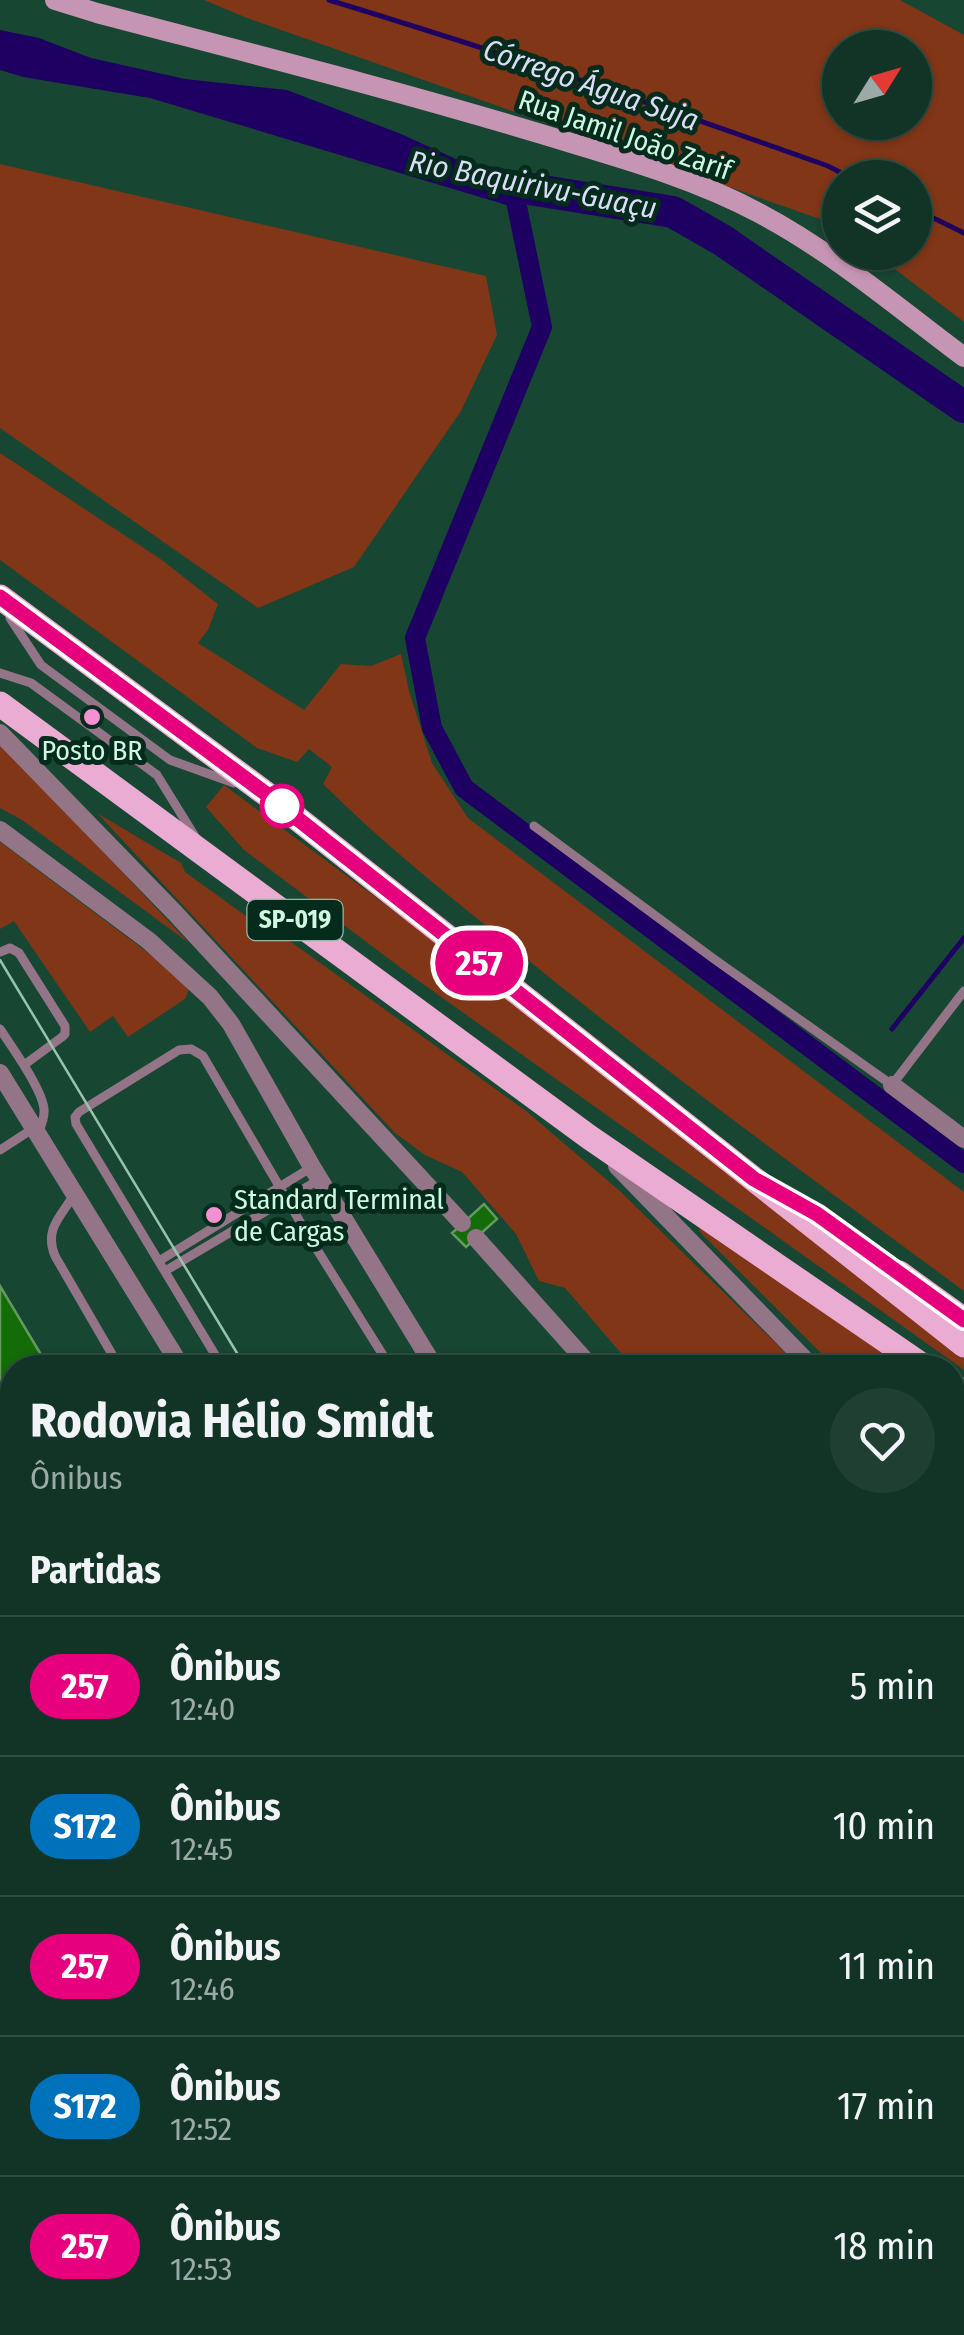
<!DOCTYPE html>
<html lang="pt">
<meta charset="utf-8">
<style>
body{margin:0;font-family:"Fira Sans Condensed",sans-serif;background:#1e3f32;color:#f1f3f6;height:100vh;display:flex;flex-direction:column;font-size:38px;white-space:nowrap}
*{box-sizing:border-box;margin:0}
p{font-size:32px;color:#9caaa7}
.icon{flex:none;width:55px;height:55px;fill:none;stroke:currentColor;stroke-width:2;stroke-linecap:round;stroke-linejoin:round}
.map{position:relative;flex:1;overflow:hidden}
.details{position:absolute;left:0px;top:1355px;width:965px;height:980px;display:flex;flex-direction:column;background:#113426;border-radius:40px 40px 0 0;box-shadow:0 2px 8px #0004,0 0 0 2px #304f43}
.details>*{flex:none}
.badge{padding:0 20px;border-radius:32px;font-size:35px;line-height:65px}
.needle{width:65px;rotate:53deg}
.tools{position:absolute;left:822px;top:30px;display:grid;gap:20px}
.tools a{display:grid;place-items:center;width:110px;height:110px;border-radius:50%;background:#113426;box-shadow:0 2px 8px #0004,0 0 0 2px #304f43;font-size:50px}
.map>.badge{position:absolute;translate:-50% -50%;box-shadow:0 0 0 5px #fff}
h2{padding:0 30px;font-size:38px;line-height:90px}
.round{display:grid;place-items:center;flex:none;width:105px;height:105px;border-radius:52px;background:#1e3f32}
.overview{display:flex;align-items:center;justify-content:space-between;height:170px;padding:0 30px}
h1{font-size:48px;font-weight:700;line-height:75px}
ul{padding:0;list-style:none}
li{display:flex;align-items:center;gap:30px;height:140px;padding:0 30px;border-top:2px solid #304f43}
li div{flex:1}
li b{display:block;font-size:38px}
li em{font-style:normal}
li .badge{min-width:110px;font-weight:700;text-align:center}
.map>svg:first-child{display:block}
.green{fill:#803617;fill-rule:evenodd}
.water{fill:#1e0063}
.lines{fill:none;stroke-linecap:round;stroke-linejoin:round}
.stream{stroke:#1e0063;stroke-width:5}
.canal{stroke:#1e0063;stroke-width:20}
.river{stroke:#1e0063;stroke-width:32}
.building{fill:#146c08;stroke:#649a5e;stroke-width:2.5}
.street-tunnel{stroke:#32614c;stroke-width:18;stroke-dasharray:18 9;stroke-linecap:butt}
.lane{stroke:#947588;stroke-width:9}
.street{stroke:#947588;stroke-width:18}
.secondary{stroke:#c695b3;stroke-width:20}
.primary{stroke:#ebacd3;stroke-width:25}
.tram{stroke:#98c4ae;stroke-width:2.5}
.line-casing{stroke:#fff;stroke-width:22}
.line{stroke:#e6007e;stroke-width:15}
.poi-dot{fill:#f591d2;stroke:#042b1b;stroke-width:4}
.stop-dot{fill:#fff;stroke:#e6007e;stroke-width:5}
.labels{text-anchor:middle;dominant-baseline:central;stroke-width:10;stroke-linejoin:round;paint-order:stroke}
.shield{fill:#042b1b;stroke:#91baa6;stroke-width:2.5}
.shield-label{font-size:25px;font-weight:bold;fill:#cef8e1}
.street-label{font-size:28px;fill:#cef8e1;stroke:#042b1b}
.poi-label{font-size:28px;fill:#cef8e1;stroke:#042b1b}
.water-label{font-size:30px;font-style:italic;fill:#dbddf7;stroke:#042b1b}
</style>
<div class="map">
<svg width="964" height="2335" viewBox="0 0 964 2335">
<rect width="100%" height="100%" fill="#174632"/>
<path class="green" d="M204,0H900L964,35V322L874,253L915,252V178H840V226L247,18ZM840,48H915V122H840Z
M0,164L486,276L497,335L461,411L354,567L258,608L0,428Z
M0,453L162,560L218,604L208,630L198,643L304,710L341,664L371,666L401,654L409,691L432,763L468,818L964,1192V1291C813,1180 663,1070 518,952C451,897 384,845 323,784L332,767L309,749L297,762L257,748L0,560Z
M0,742L189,943L22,820L0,808Z
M224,785L466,964L964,1356V1370L409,974L244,850L206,807Z
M97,813L181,863L185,872L257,924L273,929L526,1111L621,1192L800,1367H633L565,1288L539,1281L516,1234L462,1172L425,1155L395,1133Z
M0,842L183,979L189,989L185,999L128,1037L113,1016L90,1032L14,921L0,929Z
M704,1223L905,1367H833L822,1354L699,1231Z
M952,1402L964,1410V1501L953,1507Z"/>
<path class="water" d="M0,30L39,38L91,58L185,79L287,90L401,134L469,165L521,178L531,202L510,206L150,98L23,77L0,70Z"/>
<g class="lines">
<path class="stream" d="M329,0C497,51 663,107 828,166L851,178
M915,209L964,233
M892,1029L964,938"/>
<path class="canal" d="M513,187L542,327L415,638L432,728L464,788L964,1163"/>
<path class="river" d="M486,182L673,212L722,240L964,407"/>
</g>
<path class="building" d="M484,1204L497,1219L466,1247L452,1233Z
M0,1286L49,1368H12V1948L0,1955Z
M964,1691V1731L952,1719V1701Z
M12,2048V2109L0,2077V2052Z
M94,2322H411L400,2335H99Z
M411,2322H538L558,2335L399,2334Z
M538,2322H614L633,2335H558Z
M719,2322H757L772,2335H736Z
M789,2322H823L836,2335H802Z"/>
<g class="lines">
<path class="street-tunnel" d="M607,2322L627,2335"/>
<path class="lane" d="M10,618L41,665L170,760L234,783
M0,673L31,683L157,775L196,838
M534,826L714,959L892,1085L964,991
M0,952L10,948L19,953L65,1026V1034L62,1037L24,1065
M0,1029C12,1047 42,1089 44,1109C45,1118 41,1126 38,1133
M0,1150L34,1128
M74,1195C60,1217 44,1230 55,1256L120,1368
M159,1261L312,1167
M165,1271L320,1179
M223,1368L76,1124L75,1117L79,1112L179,1050L191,1049L203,1056L306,1232L391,1368
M952,1762L964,1752
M952,1807L964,1819
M952,1908L964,1916
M952,2125L964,2135
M0,2192L12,2210
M0,2254L12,2271
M952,2269L964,2259
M53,2322L62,2335
M698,2322L718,2335
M879,2335L893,2322
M948,2335L964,2320"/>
<path class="street" d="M0,733L175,913L462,1223
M0,830L149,941L210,997L231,1024L312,1167L435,1368
M0,1073L182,1368
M892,1085L964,1139
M617,1166L813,1368
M476,1238L592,1368
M952,1518L964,1511
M360,2322L374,2335"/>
<path class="secondary" d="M55,0L97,13C245,52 392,89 538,133C613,156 690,176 759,213C833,252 897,307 964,357"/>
<path class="primary" d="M0,597L265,793L964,1345
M0,704L589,1137L926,1368
M899,1273L964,1320
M952,1385L964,1393"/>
<path class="tram" d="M0,960L246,1368
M514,2322L518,2335"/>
</g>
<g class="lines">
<g class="line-casing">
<path id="line" d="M0,597L265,793L754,1179L817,1214L964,1320"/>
</g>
<use href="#line" class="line"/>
</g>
<g class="poi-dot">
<circle cx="92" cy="717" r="10"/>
<circle cx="214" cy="1215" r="10"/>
</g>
<circle class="stop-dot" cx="282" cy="806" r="20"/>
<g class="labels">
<rect class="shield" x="247.5" y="900" width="95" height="40" rx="8"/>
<g class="shield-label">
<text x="295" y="920">SP-019</text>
</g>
<g class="street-label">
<text transform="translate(625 135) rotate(19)">Rua Jamil João Zarif</text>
</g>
<g class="poi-label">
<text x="92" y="750">Posto BR</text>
<text x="234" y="1199" text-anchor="start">Standard Terminal<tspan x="234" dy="32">de Cargas</tspan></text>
</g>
<g class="water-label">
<text transform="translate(591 85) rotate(19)">Córrego Água Suja</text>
<text transform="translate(533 185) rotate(11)">Rio Baquirivu-Guaçu</text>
</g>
</g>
</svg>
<div class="tools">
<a><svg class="needle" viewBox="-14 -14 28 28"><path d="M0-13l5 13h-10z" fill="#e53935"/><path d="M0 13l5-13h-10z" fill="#9caaa7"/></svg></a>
<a><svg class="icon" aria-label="layers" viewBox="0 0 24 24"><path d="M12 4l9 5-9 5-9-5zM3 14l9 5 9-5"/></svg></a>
</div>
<b class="badge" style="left:479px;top:963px;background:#e6007e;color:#fff">257</b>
<section class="details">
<div class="overview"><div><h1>Rodovia Hélio Smidt</h1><p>Ônibus</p></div><a class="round"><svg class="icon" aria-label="heart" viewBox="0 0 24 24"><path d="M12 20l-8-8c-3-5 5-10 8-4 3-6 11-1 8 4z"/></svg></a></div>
<h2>Partidas</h2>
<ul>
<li><span class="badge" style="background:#e6007e;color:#fff">257</span><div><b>Ônibus</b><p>12:40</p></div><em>5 min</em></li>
<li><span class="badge" style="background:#0072bc;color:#fff">S172</span><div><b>Ônibus</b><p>12:45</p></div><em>10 min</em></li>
<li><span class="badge" style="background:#e6007e;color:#fff">257</span><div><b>Ônibus</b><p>12:46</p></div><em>11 min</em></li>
<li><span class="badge" style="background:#0072bc;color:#fff">S172</span><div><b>Ônibus</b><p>12:52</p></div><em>17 min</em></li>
<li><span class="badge" style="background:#e6007e;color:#fff">257</span><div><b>Ônibus</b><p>12:53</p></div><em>18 min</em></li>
</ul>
</section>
</div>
